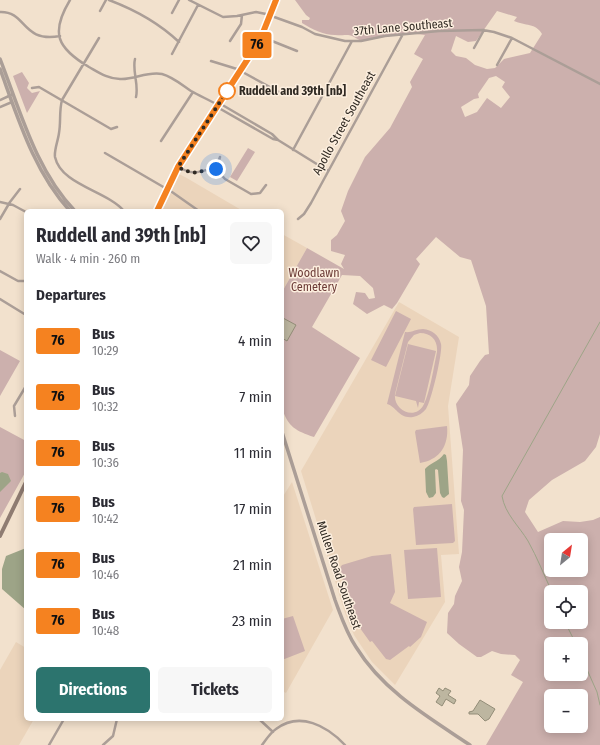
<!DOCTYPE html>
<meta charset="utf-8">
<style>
body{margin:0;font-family:"Fira Sans Condensed",sans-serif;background:#f7f7f7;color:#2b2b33;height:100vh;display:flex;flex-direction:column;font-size:15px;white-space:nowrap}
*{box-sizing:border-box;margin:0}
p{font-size:13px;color:#7c7c81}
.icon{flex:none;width:22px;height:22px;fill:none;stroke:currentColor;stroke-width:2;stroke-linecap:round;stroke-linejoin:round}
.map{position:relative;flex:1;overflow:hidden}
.details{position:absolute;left:24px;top:209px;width:260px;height:512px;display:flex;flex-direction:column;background:#fff;border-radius:6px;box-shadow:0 2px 10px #0003}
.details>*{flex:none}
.badge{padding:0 8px;border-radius:3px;font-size:14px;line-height:26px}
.needle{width:26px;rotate:30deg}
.buttons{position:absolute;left:544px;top:533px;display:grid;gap:8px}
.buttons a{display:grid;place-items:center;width:44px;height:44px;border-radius:6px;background:#fff;box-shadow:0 2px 10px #0003;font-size:20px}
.you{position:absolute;width:20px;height:20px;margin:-10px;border:3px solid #fff;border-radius:50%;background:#1a73e8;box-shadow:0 0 0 6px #1a73e833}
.map>.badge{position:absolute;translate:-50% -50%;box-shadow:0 0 0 2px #fff}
h2{padding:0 12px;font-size:15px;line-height:36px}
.round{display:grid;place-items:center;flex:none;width:42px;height:42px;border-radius:6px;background:#f7f7f7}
.headline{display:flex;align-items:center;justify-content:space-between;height:68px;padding:0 12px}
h1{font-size:19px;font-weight:700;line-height:30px}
.button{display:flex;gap:8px;margin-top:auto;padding:8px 12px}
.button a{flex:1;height:46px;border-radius:6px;background:#2c746e;color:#fff;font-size:16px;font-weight:700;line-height:46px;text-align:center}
.button a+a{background:#f7f7f7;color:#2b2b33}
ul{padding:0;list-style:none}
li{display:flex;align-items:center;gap:12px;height:56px;padding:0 12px}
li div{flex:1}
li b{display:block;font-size:15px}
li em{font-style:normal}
li .badge{min-width:44px;font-weight:700;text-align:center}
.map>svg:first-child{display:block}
.built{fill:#ebd4bb}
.green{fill:#ccb0ad;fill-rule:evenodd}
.water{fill:#9da487}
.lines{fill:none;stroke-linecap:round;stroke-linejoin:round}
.stream{stroke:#9da487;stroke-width:1}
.building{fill:#bdb6a0;stroke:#938d78}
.minor{stroke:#ab9e97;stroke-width:2.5}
.tertiary{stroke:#ab9e97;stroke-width:3.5}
.secondary{stroke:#8f7c72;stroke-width:4}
.line-casing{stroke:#fff;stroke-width:9}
.line{stroke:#f58220;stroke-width:6}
.walk{stroke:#2f2922;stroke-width:4;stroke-dasharray:0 7.2}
.stop-dot{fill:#fff;stroke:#f58220;stroke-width:2}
.labels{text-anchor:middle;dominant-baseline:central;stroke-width:3;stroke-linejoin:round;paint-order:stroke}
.street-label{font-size:12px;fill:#2f2922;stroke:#fdefdf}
.stop-label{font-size:12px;font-weight:bold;fill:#2f2922;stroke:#fdefdf;text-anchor:start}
.park-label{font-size:12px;fill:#6c3b37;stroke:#fdefdf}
</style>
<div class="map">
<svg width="600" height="745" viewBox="0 0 600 745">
<rect width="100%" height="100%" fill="#f2e1cd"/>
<path class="built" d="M179,174L185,177L243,211H162Z
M282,234L307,248L282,292Z
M399,302L459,337L448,406L459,554L441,555L445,602L395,685L372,662L354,635L345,613L301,471Z
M292,482L333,610L286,693L282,691V498Z
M16,642L26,648V719H34L19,745H0V670Z"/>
<path class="green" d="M295,0H600V434L596,447L585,461L552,480L529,500L525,512L538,532L563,521L580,522L593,520L600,517V745H486L523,682L511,675L520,660L515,655L501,654L492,651L481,657H477L459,644L447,633L448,613L454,604L455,596L462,581L459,567L462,552L464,510L461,501L463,450L456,404L469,385L470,376L480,361L485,355L489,354L486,306L471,260L460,257L436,237L416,259L420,264L397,303L392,309L384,305L367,314L353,304L356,292L365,293L369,299L375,298L373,288L360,276L342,275L312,327L360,358L314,437C296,431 288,427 282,408V292L307,248L344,269L341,264L345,255L331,251V240L337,235L345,221L341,211L348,191L365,157L390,128L412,87L410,82L423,59L414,54L425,35L407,33L361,41C346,32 351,36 335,35C323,35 312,29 302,23V20H309L310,18L306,15ZM497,11L517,17L514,21C525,26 536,23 542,34L530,53L504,59L495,68L487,69L475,65L466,58L456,56L451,51L456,36L468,42L476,41ZM496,76L505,82L502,87L510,97L501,108L487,98L477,112L465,117L461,107L474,99L479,98L478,94L489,78ZM551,540H581V570H551ZM551,592H581V622H551ZM551,644H581V674H551ZM551,696H581V726H551Z
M22,72L29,83L27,88L32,93L40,91L27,113L13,76Z
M248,148L255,152L237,181L230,177Z
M396,311L411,319L386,367L371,360Z
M423,329C432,330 439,335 441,344C443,352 431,402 426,409C423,413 418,416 413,417C399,419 397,407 387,404L405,332C411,333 416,329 423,329ZM420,333C431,333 438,340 437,352C434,366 430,392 424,404C416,421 393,411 395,394L408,342L414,335Z
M408,344L436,351L424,403L419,402L418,408L416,401L395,396Z
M0,350L20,361L0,396Z
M447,426C449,445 440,460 420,463L415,432L416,430Z
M0,427L26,441V471L0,518Z
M452,504L455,541L453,543L416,545L413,509L414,507Z
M437,548L441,597L408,599L404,550Z
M391,554L395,592L390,603L427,622L421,637L410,647L409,646L390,660L386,659L372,641L370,642L352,617L355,616L339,569L342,565L372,556Z
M293,616L305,651L282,660V619Z"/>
<path class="water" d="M444,454L446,455L447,461L449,494L444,498L442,497L440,493L438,470L436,469L435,470L436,493L433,497L429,498L426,492L425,469C430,463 438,462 444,454Z
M2,472L8,474L11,481L0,492V473Z
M26,548V610L2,589V569L6,556Z"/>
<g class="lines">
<path class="stream" d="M552,592C544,575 537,557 528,541C519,526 505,514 502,496L600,322
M565,622L576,644
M581,656L597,692L600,705"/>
</g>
<path class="building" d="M283,318L296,325L287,341L282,338Z
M439,688L443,691L445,688L451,691L448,695L456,700L454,704L446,699L442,706L436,702L440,696L436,693Z
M480,700L495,709L489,719L485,721L478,714H469V712L473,711Z"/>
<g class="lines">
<path class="minor" d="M70,0C50,33 57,48 89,67C98,72 108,79 120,79C134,80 147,71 162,74C173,77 182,85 191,91C200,96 209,100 218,105
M109,0C133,9 160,24 179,42
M189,0L223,17L237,16L256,12L266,14L302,27L315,34L345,41H361L385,36L439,31L483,30L494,32L512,38L600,84
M100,11L106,0
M0,12C27,11 21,43 60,36
M172,13L179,0
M262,37L297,51
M99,38L62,100C59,111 61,122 59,133C58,141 54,150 55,157C61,185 107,191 124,211
M230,41L241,24L242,15
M474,48L484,30
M172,54L198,5
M135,59C132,71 139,84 136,97
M211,61L237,69L279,92
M497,65L512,38
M32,88L39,87L111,129L117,127
M0,100L11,95
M0,107L12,102
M217,107L273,139L278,140L272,134L219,103
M278,140L328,171
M161,141L193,92
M293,150L352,41
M105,153L172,192L199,211
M178,167C199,178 197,169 216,169L225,179L251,194L260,193L266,185
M216,169L220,157
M0,202L13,205L26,212
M0,219L10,202L20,189
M298,219L304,214L311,203L403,34
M0,271L18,281H26
M0,299L26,315
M15,416L14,406L26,386
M259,719L273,732
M49,745L64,719
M103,745L113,736L117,719
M262,745C266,740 270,733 276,729C300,711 327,726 345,745"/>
<path class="tertiary" d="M0,59C20,110 36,171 75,211
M0,69C18,118 34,172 70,211
M282,432L335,600C341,616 346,632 356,647C383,691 428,717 470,745"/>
<path class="secondary" d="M157,211L178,167L260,40L276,0
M0,536L26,482"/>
</g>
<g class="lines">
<g class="line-casing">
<path id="line" d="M157,211L178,167L260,40L276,0"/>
</g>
<use href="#line" class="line"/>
<path class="walk" d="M216,169C197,169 199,178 178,167L227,91"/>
</g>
<circle class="stop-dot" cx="227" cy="91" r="8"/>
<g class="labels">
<g class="street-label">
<text transform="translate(403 27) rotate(-5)">37th Lane Southeast</text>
<text transform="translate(344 123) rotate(-61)">Apollo Street Southeast</text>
<text transform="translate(339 575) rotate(71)">Mullen Road Southeast</text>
</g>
<g class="stop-label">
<text x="239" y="91">Ruddell and 39th [nb]</text>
</g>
<g class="park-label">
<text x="314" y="273">Woodlawn<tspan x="314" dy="14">Cemetery</tspan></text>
</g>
</g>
</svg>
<div class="buttons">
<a><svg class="needle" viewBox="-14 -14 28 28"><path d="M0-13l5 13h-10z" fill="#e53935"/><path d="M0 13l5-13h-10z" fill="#7c7c81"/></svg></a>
<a><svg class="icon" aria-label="locate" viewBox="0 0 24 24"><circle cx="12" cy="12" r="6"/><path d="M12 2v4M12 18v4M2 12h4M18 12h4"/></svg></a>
<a>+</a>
<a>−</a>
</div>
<div class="you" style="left:216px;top:169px"></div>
<b class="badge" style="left:257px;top:45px;background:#f58220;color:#111">76</b>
<section class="details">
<div class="headline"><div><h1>Ruddell and 39th [nb]</h1><p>Walk · 4 min · 260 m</p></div><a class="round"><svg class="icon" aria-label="heart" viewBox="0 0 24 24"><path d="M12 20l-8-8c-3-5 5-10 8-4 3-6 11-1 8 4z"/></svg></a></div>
<h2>Departures</h2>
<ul>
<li><span class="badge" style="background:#f58220;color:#111">76</span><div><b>Bus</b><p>10:29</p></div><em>4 min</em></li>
<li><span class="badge" style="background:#f58220;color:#111">76</span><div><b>Bus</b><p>10:32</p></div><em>7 min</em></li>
<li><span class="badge" style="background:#f58220;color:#111">76</span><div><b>Bus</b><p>10:36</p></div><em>11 min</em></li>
<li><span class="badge" style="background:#f58220;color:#111">76</span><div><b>Bus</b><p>10:42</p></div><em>17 min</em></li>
<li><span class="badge" style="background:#f58220;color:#111">76</span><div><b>Bus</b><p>10:46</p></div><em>21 min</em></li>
<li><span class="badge" style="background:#f58220;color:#111">76</span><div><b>Bus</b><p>10:48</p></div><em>23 min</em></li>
</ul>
<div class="button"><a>Directions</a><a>Tickets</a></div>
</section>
</div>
